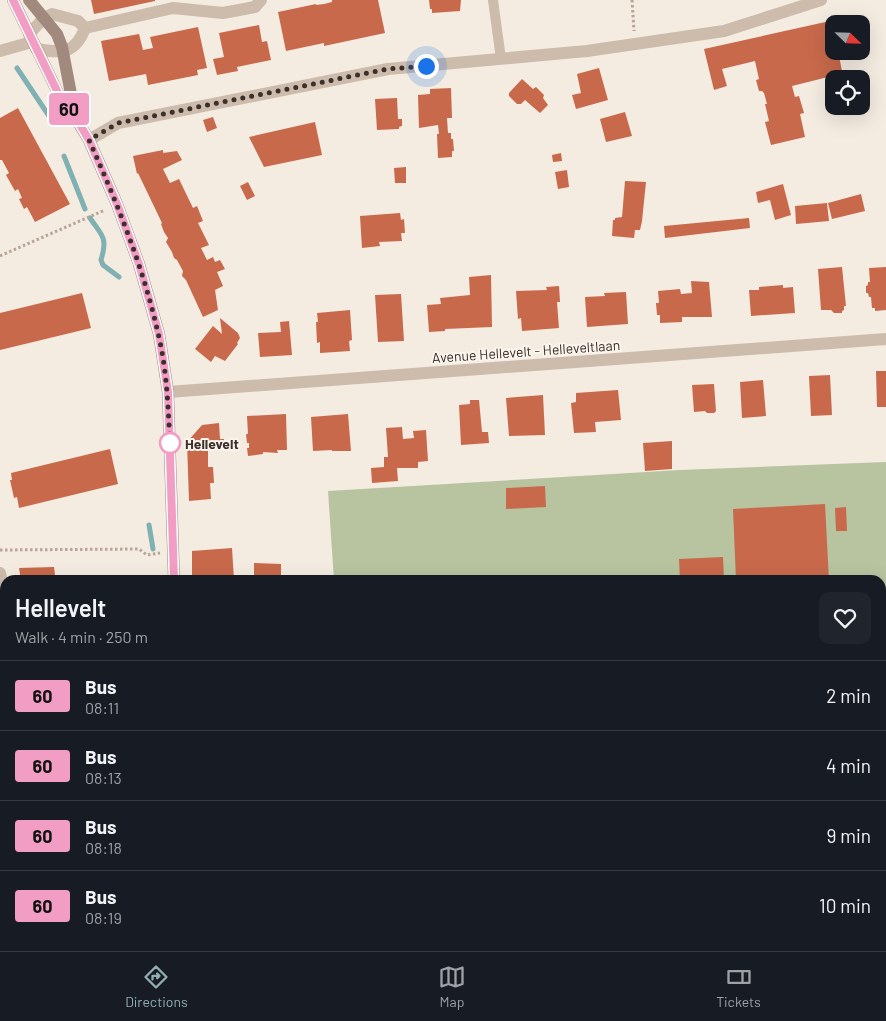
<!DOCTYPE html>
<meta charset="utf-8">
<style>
body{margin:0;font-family:Barlow,sans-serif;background:#20242c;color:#f1f3f6;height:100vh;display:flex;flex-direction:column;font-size:19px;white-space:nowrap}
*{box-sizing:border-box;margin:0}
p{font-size:16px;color:#9ea1a6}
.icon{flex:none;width:28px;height:28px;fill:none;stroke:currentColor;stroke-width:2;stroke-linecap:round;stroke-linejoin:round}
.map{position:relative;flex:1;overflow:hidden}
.drawer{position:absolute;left:0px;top:575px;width:886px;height:376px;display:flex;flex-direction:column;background:#171b24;border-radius:15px 15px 0 0;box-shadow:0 5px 20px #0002}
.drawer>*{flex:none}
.badge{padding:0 10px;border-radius:4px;font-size:18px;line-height:32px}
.needle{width:32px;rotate:113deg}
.tools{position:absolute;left:825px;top:15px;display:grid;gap:10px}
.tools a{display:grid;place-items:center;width:45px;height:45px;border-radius:10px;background:#171b24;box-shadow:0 5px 20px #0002;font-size:25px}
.you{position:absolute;width:25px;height:25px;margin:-12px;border:4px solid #fff;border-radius:50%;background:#1a73e8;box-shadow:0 0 0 8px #1a73e833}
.map>.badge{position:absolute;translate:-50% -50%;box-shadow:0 0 0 2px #fff}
.round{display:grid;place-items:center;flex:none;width:52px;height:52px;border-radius:10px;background:#20242c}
.head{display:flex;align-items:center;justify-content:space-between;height:85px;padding:0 15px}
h1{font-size:24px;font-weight:600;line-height:38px}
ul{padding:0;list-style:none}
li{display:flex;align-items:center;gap:15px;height:70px;padding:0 15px;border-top:1px solid #363941}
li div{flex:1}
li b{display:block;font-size:19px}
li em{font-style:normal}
li .badge{min-width:55px;font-weight:700;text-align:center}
.menu{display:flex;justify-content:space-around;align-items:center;height:70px;border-top:1px solid #363941;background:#171b24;font-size:14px;color:#9ea1a6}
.menu a{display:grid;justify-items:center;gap:2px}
.menu .on{color:#92aeb2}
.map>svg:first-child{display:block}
.green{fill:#b8c4a0}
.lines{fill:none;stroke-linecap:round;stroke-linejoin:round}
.stream{stroke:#7fb0b2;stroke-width:5}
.building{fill:#c8694b}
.path{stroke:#b9a596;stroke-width:3;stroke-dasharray:2.5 2.5;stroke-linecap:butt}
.lane{stroke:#cdbbac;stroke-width:10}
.street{stroke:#cdbbac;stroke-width:12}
.secondary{stroke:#a18a7d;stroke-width:12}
.line-casing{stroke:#fff;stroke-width:11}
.line{stroke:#f29dc3;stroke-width:8}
.walk{stroke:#3b302b;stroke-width:5;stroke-dasharray:0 9}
.stop-dot{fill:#fff;stroke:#f29dc3;stroke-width:2.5}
.labels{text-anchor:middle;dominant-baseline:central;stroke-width:4;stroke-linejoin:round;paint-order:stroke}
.street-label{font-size:14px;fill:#3b302b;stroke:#fbf5ee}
.stop-label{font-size:14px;font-weight:bold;fill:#3b302b;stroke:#fbf5ee;text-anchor:start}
</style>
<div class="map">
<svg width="886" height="951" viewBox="0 0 886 951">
<rect width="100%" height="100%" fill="#f4ebe1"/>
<path class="green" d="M886,462V697H881V580H334L328,491L680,470Z"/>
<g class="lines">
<path class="stream" d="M17,68L49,116
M64,156L85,209
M90,218C102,236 108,237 101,260L103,265L119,277
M149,525L153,549"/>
</g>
<path class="building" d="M91,0H155V1L94,14Z
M332,0H378L385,33L324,46V43L286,51L278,12L316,4V5L324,4L332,2Z
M429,0H461L460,11L432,13V9H430Z
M830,21L834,36V51H838L843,76L829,79L828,77L792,86L795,97L799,96L804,113L800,114L805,137L771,145L765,122L769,121L765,104H767L764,93L762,91H759L756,80L759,79L755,61L722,69L727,86L714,90L704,49Z
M259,25L262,42L267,41L271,60L237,67L238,71L217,75L213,59L224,57L219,33Z
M198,27L207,68L197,70L198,75L148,85L146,74L109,81L101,41L139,34L143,50L153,48L150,37Z
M599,68L608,100L576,109L572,95L581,93L577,74Z
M522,79L533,89L536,87L544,95L543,98L548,105L540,113L525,100L521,104H517L509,96V93Z
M451,88L452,118H447L448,133H451V139H453L454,151H452V157L438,158L437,134H439L438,125L419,128L418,95L430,94V89Z
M397,98L398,119H402V126L399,127V129L377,130L375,99Z
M18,108L70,204L35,222L27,207L24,209L19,199L22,198L18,189L15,191L6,175L9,173L2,160H0V118Z
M625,112L632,136L606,142L600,119Z
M213,117L217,128L207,132L203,120Z
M315,122L322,155L264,167L249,137Z
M163,150V153L177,151L182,160L163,169L170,183L179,179L193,208L197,206L203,221L198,223L209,245L201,248L207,260L213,257L215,262L220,260L225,269L217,272L223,286L215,290L218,310L203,317L186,280L182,276L183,271L177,260L174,258L172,252L166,242L168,238L164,232L161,224L162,223L138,173L137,174L133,156Z
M561,153L562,161L553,162L552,155Z
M406,167V183H395L394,168Z
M567,170L569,187L558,189L555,172Z
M625,181L646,182L642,221L640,230H635L634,238L612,236L613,220H615V218L622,217Z
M248,182L255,196L247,200L240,186Z
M783,184L791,215L775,220L770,200L758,203L756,192Z
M861,194L865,211L832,219L828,203Z
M827,203L829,221L796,224L795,206Z
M400,213L401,220L404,219L405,233H401L402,241L379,242L380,246L362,248L360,216Z
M749,218L750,228L665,238L664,226Z
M842,267L846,306H844V310L842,311V313H834L831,310H821L818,269Z
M886,267V310L875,311V308H872L871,297H869L868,293H866V286L868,285V282H870L869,268Z
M491,275L492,327L445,329V331L429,332L427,305L441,304L440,298L470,295L469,277Z
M691,281L709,282L712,317H682V322L660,323V315H657L656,303H659L658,291L680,289L681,294L692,293Z
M783,285V288L793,287L795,313L751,316L749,290H759V287Z
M559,286L560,302H557L559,328L522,331L521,318L518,319L516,291L547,290L546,287Z
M626,292L628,324L587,327L585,297L605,296L604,293Z
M82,293L91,328L0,350V313Z
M401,294L404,341L378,342L375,295Z
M350,310L352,340L349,341L350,351L320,353V342L317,343L316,322H318L317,313Z
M220,318L238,333L240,338L237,343L238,344L225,361L215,356L211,362L195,349L213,326L222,334Z
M289,321L292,355L260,357L258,333L281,332L280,322Z
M876,371H886V407H877Z
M830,375L832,415L811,416L809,376Z
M763,380L766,416L742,418L740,382Z
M714,384L716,411L714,413H707L705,411L694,412L692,385Z
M618,390L621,420L595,422L596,432L574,433L571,403L576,402V393Z
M543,395L545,435L509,436L506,398Z
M470,400H479L482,432H488L489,443L461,445L459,405L470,404Z
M286,414L287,450H277L278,453L263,452V454L248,456L247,448H249V443H247L246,434H248L247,416Z
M348,414L351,451H332V450L313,451L311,417Z
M219,423L220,439H224V447L208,449V467H213L214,483H210L211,499L189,501L187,442L202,425Z
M402,427L403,439L414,438L413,431L426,430L428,461L418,462V468H397L398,481L372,483L371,468L384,467V457H388L386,428Z
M672,441V469L645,471L643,443Z
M110,449L118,484L19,508L17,497L14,498L10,480H12L11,473Z
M545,486L546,507L506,509V488Z
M825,504L829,580H736L733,509Z
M846,507L847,531H836L835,508Z
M232,548L234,580H192V551Z
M723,557L724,580H680L679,559Z
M254,563L281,564V580H254Z
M54,567L55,575H61V580H21L19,568Z
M881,715H886V750H881Z
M0,857H5V887H0Z
M881,870H886V951H867V946H881Z
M139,946H172V951H139Z
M214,946H236V951H214Z
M374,946H420V951H373Z"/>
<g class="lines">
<path class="path" d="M632,0L634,31
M0,256L105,210
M0,550L139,549L147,555L160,553"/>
<path class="lane" d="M493,0L501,59
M339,951L340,946"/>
<path class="street" d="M85,28L173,8L223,13L255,7L261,0
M29,34L44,18L52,14L78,21L85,28
M36,49C61,53 75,55 85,28
M0,51L32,42
M89,140L118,123L388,69L587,51L724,31L821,0
M168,392L886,339
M0,573L5,599
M0,641H5
M0,784L5,756"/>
<path class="secondary" d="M13,0L59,95L75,117L89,140L117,204L139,264L159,334L168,392L174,580
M29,0L57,34L62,47L75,115
M189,951V946"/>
</g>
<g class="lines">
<g class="line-casing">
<path id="line" d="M13,0L59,95L76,118L89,140L117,204L139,264L159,334L168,392L174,580"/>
</g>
<use href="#line" class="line"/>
<path class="walk" d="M170,443C168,406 167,370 158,333C143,266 117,203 89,140L118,123L388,69L426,66"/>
</g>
<circle class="stop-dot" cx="170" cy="443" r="10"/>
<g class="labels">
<g class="street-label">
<text transform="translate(526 351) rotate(-4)">Avenue Hellevelt - Helleveltlaan</text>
</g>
<g class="stop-label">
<text x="185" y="443">Hellevelt</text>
</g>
</g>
</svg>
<div class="tools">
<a><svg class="needle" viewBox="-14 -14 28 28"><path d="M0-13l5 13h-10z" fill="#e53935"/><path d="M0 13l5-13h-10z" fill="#9ea1a6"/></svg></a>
<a><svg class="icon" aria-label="locate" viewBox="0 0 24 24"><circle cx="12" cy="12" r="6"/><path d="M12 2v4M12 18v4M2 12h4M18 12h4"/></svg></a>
</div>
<div class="you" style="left:426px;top:66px"></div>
<b class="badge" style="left:69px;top:109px;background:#f29dc3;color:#111">60</b>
<section class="drawer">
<div class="head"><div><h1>Hellevelt</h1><p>Walk · 4 min · 250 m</p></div><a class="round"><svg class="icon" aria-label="heart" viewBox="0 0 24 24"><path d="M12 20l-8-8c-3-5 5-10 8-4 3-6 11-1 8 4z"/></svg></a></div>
<ul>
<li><span class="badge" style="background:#f29dc3;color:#111">60</span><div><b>Bus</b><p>08:11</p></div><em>2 min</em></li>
<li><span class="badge" style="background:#f29dc3;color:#111">60</span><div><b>Bus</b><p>08:13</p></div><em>4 min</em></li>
<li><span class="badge" style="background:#f29dc3;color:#111">60</span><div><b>Bus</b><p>08:18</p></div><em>9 min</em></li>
<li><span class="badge" style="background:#f29dc3;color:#111">60</span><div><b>Bus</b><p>08:19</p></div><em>10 min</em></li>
</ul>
</section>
</div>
<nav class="menu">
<a class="on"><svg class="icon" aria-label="directions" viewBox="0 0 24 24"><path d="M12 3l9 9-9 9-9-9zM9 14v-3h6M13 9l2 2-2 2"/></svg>Directions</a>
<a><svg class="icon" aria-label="map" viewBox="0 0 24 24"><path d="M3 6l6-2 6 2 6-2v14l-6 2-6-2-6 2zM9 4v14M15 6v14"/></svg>Map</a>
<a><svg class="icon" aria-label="tickets" viewBox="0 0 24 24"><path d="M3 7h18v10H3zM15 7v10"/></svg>Tickets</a>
</nav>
